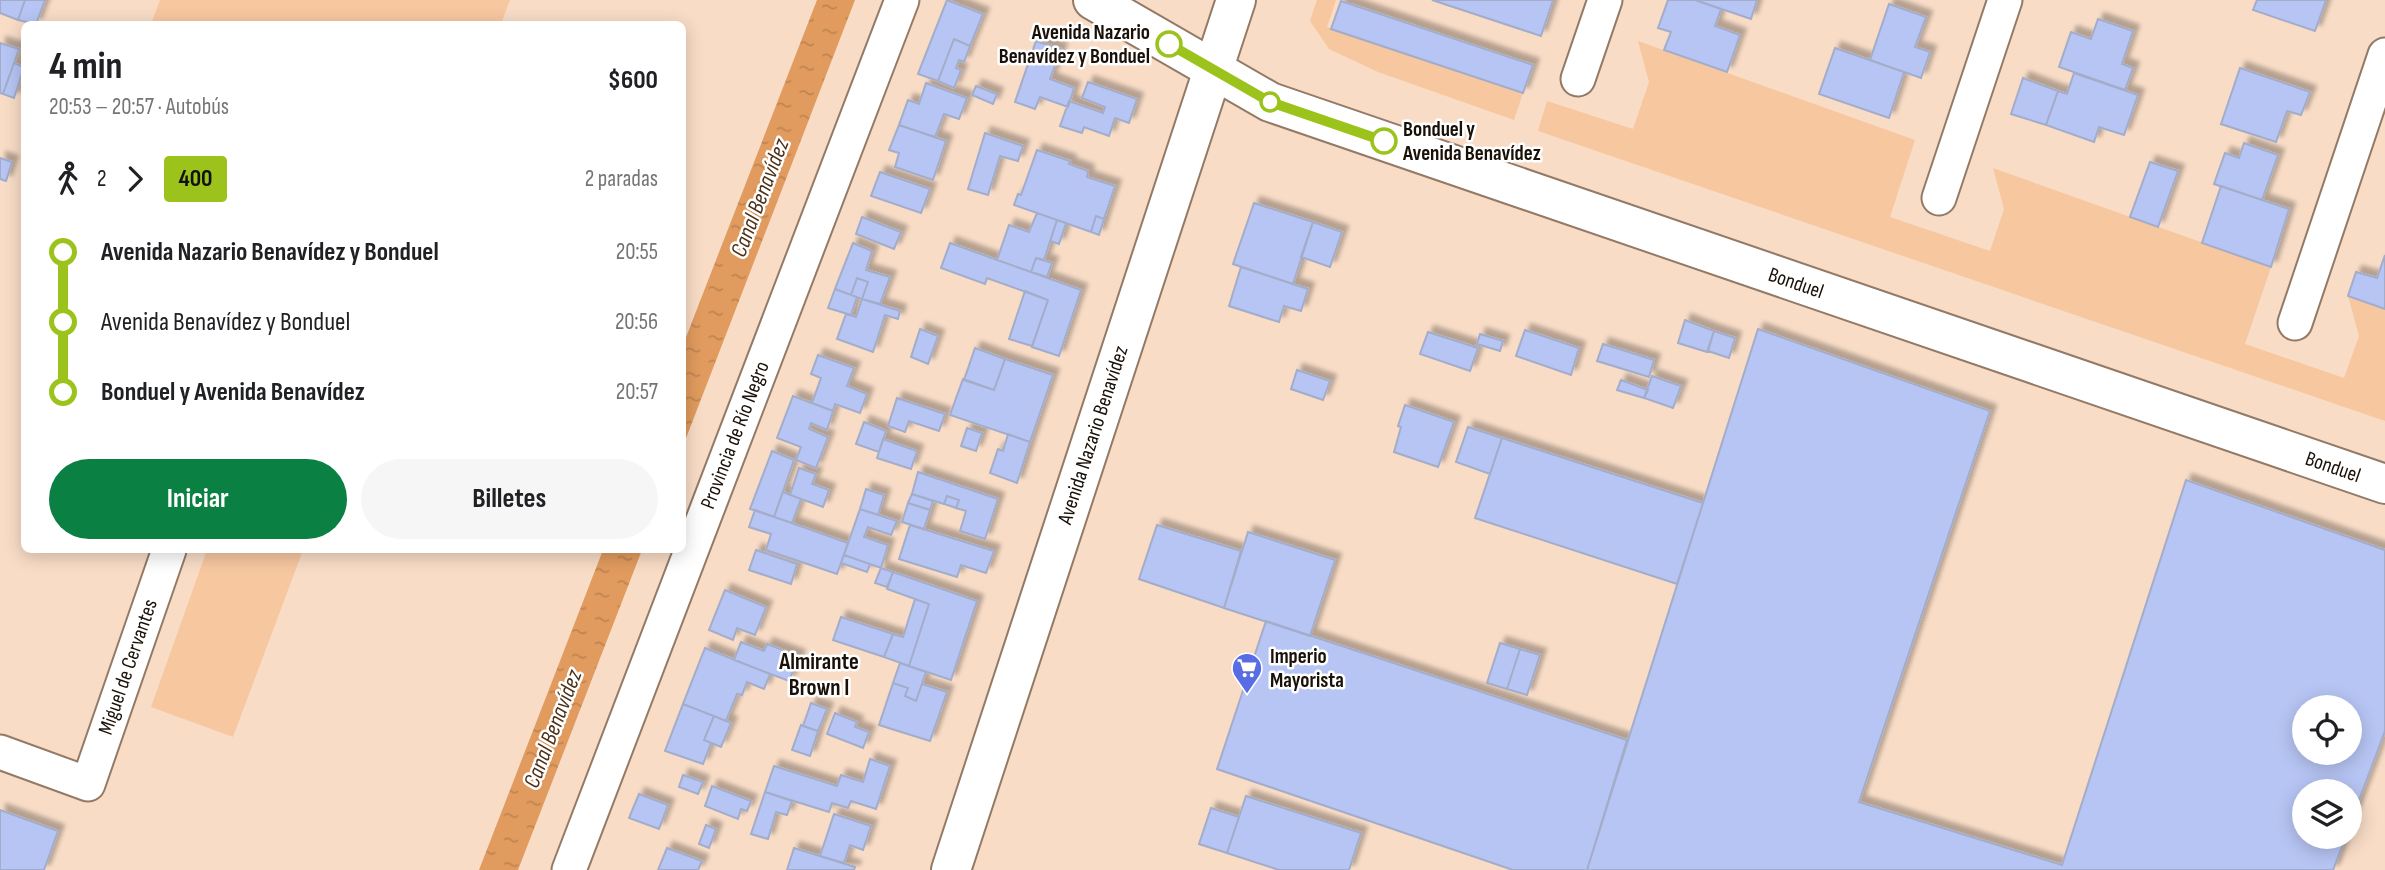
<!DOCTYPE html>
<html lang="es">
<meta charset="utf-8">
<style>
body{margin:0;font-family:"Sofia Sans Condensed",sans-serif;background:#f6f6f6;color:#202124;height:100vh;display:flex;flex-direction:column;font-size:26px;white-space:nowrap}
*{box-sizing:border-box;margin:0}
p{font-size:23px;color:#757577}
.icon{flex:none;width:38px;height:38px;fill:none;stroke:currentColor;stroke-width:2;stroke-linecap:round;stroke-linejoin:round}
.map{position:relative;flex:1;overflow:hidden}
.side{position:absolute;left:21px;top:21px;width:665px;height:532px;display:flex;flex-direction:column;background:#fff;border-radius:10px;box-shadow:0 4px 18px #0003}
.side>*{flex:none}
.badge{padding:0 14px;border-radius:5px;font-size:24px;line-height:46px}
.buttons{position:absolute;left:2292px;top:695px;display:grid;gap:14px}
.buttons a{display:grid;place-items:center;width:70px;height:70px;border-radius:50%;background:#fff;box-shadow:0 4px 18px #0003;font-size:35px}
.map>.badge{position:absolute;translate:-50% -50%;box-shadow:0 0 0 4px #fff}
.legs{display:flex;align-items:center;gap:10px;height:77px;padding:0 28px;font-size:23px}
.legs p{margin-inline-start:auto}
.summary{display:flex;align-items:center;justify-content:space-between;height:119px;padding:0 28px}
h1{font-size:38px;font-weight:700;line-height:52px}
.primary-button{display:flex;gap:14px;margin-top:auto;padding:14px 28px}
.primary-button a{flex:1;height:80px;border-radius:42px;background:#0b8043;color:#fff;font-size:28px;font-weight:700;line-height:80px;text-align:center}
.primary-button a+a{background:#f6f6f6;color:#202124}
ul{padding:0 28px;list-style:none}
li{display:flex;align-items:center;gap:24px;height:70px;font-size:26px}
li i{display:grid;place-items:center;width:10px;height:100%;margin:0 9px;background:currentColor}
li i::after{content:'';width:18px;height:18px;margin:-9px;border:5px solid;border-radius:50%;background:#fff}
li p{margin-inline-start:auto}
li:first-child i{background:linear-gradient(#0000 50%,currentColor 0)}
li:last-child i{background:linear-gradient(currentColor 50%,#0000 0)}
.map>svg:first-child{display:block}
.park{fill:#f7c7a0}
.water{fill:url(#water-ripples)}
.building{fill:#b7c5f4;stroke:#a3acc9;stroke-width:2;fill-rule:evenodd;filter:url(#shadow)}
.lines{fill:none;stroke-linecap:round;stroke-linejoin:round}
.street-casing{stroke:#937a66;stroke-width:37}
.secondary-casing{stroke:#937a66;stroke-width:42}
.primary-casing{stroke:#937a66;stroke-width:42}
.street{stroke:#fff;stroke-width:33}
.secondary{stroke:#fff;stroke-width:38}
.primary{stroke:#fff;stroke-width:38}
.line-1-casing{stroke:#fff;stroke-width:16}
.line-1{stroke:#9cc31c;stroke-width:10}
.stop-1-dot{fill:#fff;stroke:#9cc31c;stroke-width:3.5}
.labels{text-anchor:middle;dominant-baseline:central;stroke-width:5;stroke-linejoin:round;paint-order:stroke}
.stop-label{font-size:21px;font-weight:bold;fill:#191008;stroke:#fff;text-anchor:end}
.street-label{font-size:21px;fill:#191008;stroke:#fff}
.poi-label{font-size:21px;font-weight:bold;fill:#191008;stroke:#fff;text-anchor:start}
.water-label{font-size:23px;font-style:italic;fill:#4e3117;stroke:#fff}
.neighbourhood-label{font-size:23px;font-weight:bold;fill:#191008;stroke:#fff}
</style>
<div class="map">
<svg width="2385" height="870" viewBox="0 0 2385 870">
<defs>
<pattern id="water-ripples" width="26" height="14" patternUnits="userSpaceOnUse" patternTransform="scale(1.75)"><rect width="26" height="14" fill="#e19b5e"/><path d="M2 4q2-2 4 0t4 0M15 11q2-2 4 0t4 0" fill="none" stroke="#c08450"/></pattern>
<filter id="shadow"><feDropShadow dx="6" dy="-6" stdDeviation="2" flood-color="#0004"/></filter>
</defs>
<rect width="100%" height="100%" fill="#f8dcc6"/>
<path class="park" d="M160,0H510L501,24H151Z
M1317,0H1336L1327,27L1523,93L1514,120L1378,72L1329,49L1310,21Z
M1638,41L1915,140L1890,217L1990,251L2004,209L1993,168L2271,267L2245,344L2344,378L2359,336L2348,296L2385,309V421L1538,131L1547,101L1633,129L1649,82Z
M207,550H303L233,737L151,707Z"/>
<path class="water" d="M817,0H855L683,446V345Z
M603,550H642L518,870H479Z"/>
<path class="building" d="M0,0H25L18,20L0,13Z
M25,0H45L36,24L18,20Z
M947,0L983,14L970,46L954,39L938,81L918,74Z
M1432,0H1553L1541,36Z
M1668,0H1695L1721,9L1715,26L1740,35L1727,72L1664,50L1671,32L1658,28Z
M1695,0H1757L1751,19Z
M2257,0H2326L2315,31L2253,10Z
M1341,1L1533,65L1523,93L1331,29Z
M1889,4L1926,17L1915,47L1930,52L1921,78L1870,60Z
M2098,19L2133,31L2122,64L2133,68L2125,90L2059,67L2071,32L2091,39Z
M954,39L970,46L964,62L959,60L956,68L961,70L954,88L938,81Z
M1036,41L1061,49L1050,79L1074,88L1068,107L1040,97L1035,109L1015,102Z
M0,43L19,49L3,94L0,93Z
M1835,48L1904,72L1889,118L1819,94Z
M14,63L24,67L14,98L3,94Z
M2240,68L2310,92L2301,115L2287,111L2276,142L2221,124Z
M2074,73L2138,95L2124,135L2099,127L2094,142L2046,125L2058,91L2067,94Z
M2023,78L2058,91L2046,125L2011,114Z
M1088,82L1137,99L1129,123L1115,118L1109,136L1084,127L1082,133L1060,126L1069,101L1103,113L1105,107L1082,98Z
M926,83L967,98L959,119L944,114L935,137L899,125L908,100L919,104Z
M976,86L997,94L993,104L972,95Z
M899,125L946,141L933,180L895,167L899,153L889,150Z
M985,133L1023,146L1018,161L1000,156L988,195L968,189Z
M2244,143L2278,155L2262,200L2214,184L2225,153L2239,158Z
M1037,150L1070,161L1069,164L1088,171L1087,177L1115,186L1104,219L1096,216L1091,232L1014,205L1018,194L1021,195Z
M0,158L12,162L6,181L0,179Z
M2150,162L2178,171L2158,227L2130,217Z
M880,172L930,189L921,213L871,196Z
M2221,186L2289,209L2271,267L2202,243Z
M1254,203L1313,222L1293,284L1233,264Z
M1037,213L1057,220L1044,260L1036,258L1031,272L997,260L1009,225L1029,232Z
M1096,216L1104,219L1099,235L1091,232Z
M862,217L901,232L894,249L856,234Z
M1057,220L1066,223L1059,244L1050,241Z
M1313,222L1342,232L1330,267L1301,257Z
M853,243L872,251L866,270L890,277L880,304L862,299L868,282L857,278L851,295L835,289Z
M950,243L1081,290L1059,356L1032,347L1048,300L987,278L985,284L941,268Z
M2385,255V309L2348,296L2356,272L2377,278Z
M1036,258L1052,263L1047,277L1031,272Z
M1241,267L1308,289L1301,311L1284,306L1279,322L1229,306Z
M857,278L868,282L862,299L851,295Z
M835,289L857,297L851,315L828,308Z
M1025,291L1048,300L1032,346L1009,339Z
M862,299L900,311L898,319L885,315L873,352L837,339L846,314L856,317Z
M1685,320L1714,331L1707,352L1678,343Z
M920,329L938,336L928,364L911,357Z
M1758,329L1990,411L1859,802L2062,865L2186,480L2385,550V731L2350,824V791H2305V836H2346L2333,870H1587ZM2305,707H2350V752H2305Z
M1525,330L1579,348L1571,375L1516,356Z
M1714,331L1735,338L1729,358L1708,351Z
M1428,332L1478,348L1470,371L1420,354Z
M1480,334L1503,341L1500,351L1477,344Z
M1603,344L1654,360L1649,377L1597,361Z
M975,348L1005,359L994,390L964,380Z
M818,355L854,368L847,386L867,394L860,413L835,404L833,411L812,403L821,378L811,374Z
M1005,359L1053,375L1030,442L950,415L963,379L994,390Z
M1297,370L1330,381L1323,400L1291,389Z
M1652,376L1681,386L1673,408L1644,398Z
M1621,380L1648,390L1644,398L1617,390Z
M793,396L833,411L827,430L811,423L809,429L828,437L816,468L796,460L801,447L777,438Z
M897,398L945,414L939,431L909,421L905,432L888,426Z
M1405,405L1454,422L1438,467L1394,452L1401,427L1398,426Z
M864,422L886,431L879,452L856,444Z
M1468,427L1502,438L1490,474L1456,462Z
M967,428L982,433L976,451L961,446Z
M1008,434L1030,442L1017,483L990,473L998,449L1003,451Z
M1502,438L1703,503L1677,584L1475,518Z
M883,439L917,451L911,469L877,458Z
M772,451L794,460L774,517L750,509Z
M799,468L816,474L812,484L829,490L823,507L790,495Z
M918,472L998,499L985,539L960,531L966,511L956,508L959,500L947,496L944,504L912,494Z
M866,489L884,495L878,515L860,509Z
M783,492L801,499L792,523L774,517Z
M912,494L933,501L930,510L908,503Z
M947,496L959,500L956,508L944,504Z
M908,503L930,510L924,529L902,522Z
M860,509L897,521L891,535L868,527L864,537L888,545L881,568L844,555Z
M755,510L848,543L837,574L766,550L771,534L749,527Z
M910,525L994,551L986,573L961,565L957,577L899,559Z
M1157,525L1241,551L1224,608L1139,579Z
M1248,532L1335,560L1310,636L1224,608Z
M756,550L797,564L791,584L749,570Z
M844,555L870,564L867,572L841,563Z
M881,568L893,572L887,587L875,583Z
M893,572L977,601L951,680L909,666L929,604L887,589Z
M725,590L766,607L755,635L737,628L733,640L709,630Z
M915,599L929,604L909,666L884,657L893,634L903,637Z
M841,617L893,634L884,657L833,640Z
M1266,621L1627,740L1587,870H1513L1217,769Z
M741,642L764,651L767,644L799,656L789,681L734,660Z
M1500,643L1520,649L1507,689L1487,683Z
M705,648L770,674L764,689L747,682L742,695L737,694L726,721L683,704Z
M1520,649L1540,655L1527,695L1507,689Z
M900,663L926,672L916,701L905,696L908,688L893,683Z
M893,683L908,688L905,696L916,701L922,684L947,692L930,741L879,725Z
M811,703L827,709L818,731L803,726Z
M683,704L714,716L704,740L711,743L703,764L665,751Z
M835,713L857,722L855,727L869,732L863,748L827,734Z
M714,716L731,723L721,747L704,740Z
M801,725L818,731L810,756L792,750Z
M870,759L890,766L876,809L851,801L848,808L832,803L829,812L765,792L774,766L837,786L841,775L863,782Z
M683,775L703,782L698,794L679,787Z
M712,786L751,801L747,811L741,809L738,819L705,806Z
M765,792L792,801L787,815L776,812L768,839L751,834Z
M639,794L668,805L659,829L629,818Z
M1246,796L1361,833L1349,870H1279L1227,853Z
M1211,808L1239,817L1227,853L1199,844Z
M0,810L58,831L44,870H0Z
M834,814L871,826L863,850L850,845L844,863L820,856Z
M706,825L716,829L709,848L699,844Z
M667,848L702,861L698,870H658Z
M794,848L855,867L854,870H787Z"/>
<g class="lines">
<g class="street-casing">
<path id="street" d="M1578,79L1605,0
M1939,198L2005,0
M2295,323L2385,55
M0,752L88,784L169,550
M569,870L902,0"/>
</g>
<g class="secondary-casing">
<path id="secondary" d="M1093,0L1270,102L2385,484"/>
</g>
<g class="primary-casing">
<path id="primary" d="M951,870L1236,0"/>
</g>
<use href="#street" class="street"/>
<use href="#secondary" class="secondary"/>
<use href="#primary" class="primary"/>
</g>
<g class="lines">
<g class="line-1-casing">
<path id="line-1" d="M1169,44L1270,102L1384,141"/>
</g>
<use href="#line-1" class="line-1"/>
</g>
<defs>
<g id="supermarket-pin" transform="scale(1.575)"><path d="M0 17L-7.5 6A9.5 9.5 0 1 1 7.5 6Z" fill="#586de3" stroke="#fff"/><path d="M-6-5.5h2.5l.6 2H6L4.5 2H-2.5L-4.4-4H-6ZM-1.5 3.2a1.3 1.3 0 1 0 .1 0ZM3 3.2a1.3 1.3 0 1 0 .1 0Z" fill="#fff"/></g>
</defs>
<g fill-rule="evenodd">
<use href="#supermarket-pin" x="1247" y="668"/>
</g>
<g class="stop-1-dot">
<circle cx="1169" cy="44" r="12"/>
<circle cx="1270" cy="102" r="9"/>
<circle cx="1384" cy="141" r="12"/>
</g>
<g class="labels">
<g class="stop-label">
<text x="1150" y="32">Avenida Nazario<tspan x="1150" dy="24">Benavídez y Bonduel</tspan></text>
<text x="1403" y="129" text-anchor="start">Bonduel y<tspan x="1403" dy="24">Avenida Benavídez</tspan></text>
</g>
<g class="street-label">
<text transform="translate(1796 283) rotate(19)">Bonduel</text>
<text transform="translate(735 435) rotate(-69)">Provincia de Río Negro</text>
<text transform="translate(1093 435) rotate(-72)">Avenida Nazario Benavídez</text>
<text transform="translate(2333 467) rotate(19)">Bonduel</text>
<text transform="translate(128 667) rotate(-71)">Miguel de Cervantes</text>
</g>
<g class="poi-label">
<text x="1270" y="656">Imperio<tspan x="1270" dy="24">Mayorista</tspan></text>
</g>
<g class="water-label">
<text transform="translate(760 198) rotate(-69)">Canal Benavídez</text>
<text transform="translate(553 729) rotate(-69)">Canal Benavídez</text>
</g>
<g class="neighbourhood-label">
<text x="819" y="662">Almirante<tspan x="819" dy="26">Brown I</tspan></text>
</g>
</g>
</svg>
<div class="buttons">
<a><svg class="icon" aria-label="locate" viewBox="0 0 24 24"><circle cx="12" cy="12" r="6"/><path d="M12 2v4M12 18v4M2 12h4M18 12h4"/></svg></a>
<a><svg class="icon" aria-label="layers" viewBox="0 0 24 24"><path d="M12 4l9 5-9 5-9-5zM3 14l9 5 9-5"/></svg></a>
</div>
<section class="side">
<div class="summary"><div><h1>4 min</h1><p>20:53 – 20:57 · Autobús</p></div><b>$600</b></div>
<div class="legs"><svg class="icon" aria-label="walk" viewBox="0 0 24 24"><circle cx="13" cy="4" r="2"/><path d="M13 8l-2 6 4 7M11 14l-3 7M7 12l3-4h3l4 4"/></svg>2<svg class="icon" aria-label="forward" viewBox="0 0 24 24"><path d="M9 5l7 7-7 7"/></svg><b class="badge" style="background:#9cc31c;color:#111">400</b><p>2 paradas</p></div>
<ul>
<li><i style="color:#9cc31c"></i><b>Avenida Nazario Benavídez y Bonduel</b><p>20:55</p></li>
<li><i style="color:#9cc31c"></i><span>Avenida Benavídez y Bonduel</span><p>20:56</p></li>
<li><i style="color:#9cc31c"></i><b>Bonduel y Avenida Benavídez</b><p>20:57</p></li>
</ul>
<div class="primary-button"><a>Iniciar</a><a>Billetes</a></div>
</section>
</div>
